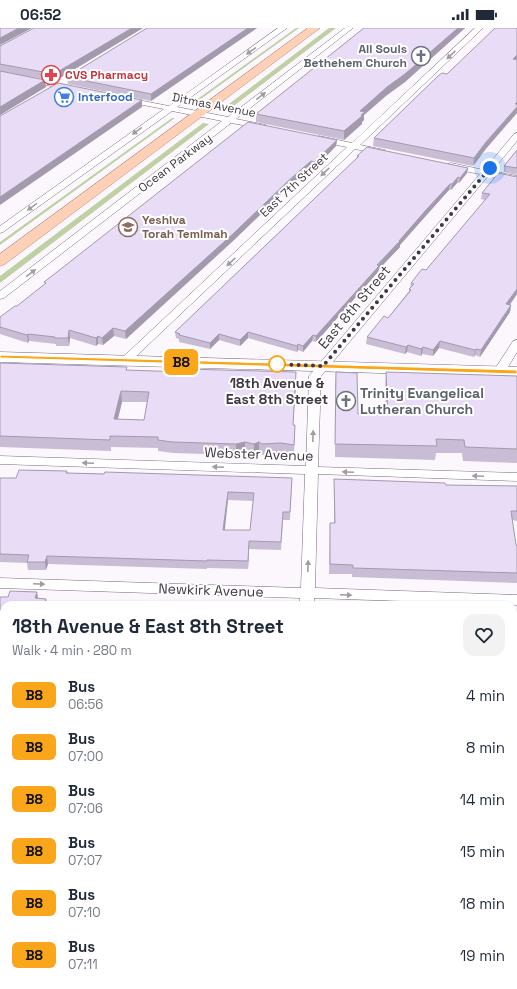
<!DOCTYPE html>
<meta charset="utf-8">
<style>
body{margin:0;font-family:"Space Grotesk",sans-serif;background:#f2f2f3;color:#1f2937;height:100vh;display:flex;flex-direction:column;font-size:15px;white-space:nowrap}
*{box-sizing:border-box;margin:0}
p{font-size:13px;color:#747a83}
.icon{flex:none;width:22px;height:22px;fill:none;stroke:currentColor;stroke-width:2;stroke-linecap:round;stroke-linejoin:round}
.map{position:relative;flex:1;overflow:hidden}
.details{position:absolute;left:0px;top:573px;width:517px;height:388px;display:flex;flex-direction:column;background:#fff;border-radius:12px 12px 0 0;box-shadow:0 1px 3px #0004}
.details>*{flex:none}
.badge{padding:0 8px;border-radius:6px;font-size:14px;line-height:26px}
.you{position:absolute;width:20px;height:20px;margin:-10px;border:3px solid #fff;border-radius:50%;background:#1a73e8;box-shadow:0 0 0 6px #1a73e833}
.map>.badge{position:absolute;translate:-50% -50%;box-shadow:0 0 0 2px #fff}
.round{display:grid;place-items:center;flex:none;width:42px;height:42px;border-radius:12px;background:#f2f2f3}
.overview{display:flex;align-items:center;justify-content:space-between;height:68px;padding:0 12px}
h1{font-size:19px;font-weight:600;line-height:30px}
ul{padding:0;list-style:none}
li{display:flex;align-items:center;gap:12px;height:52px;padding:0 12px}
li div{flex:1}
li b{display:block;font-size:15px}
li em{font-style:normal}
li .badge{min-width:44px;font-weight:700;text-align:center}
.status{display:flex;justify-content:space-between;align-items:center;height:28px;padding:0 20px;background:#fff;direction:ltr}
.status svg{height:11px;fill:currentColor}
.map>svg:first-child{display:block}
.green{fill:#bfd1a4}
.lines{fill:none;stroke-linecap:round;stroke-linejoin:round}
.street-casing{stroke:#7b6a80;stroke-width:1}
.secondary-casing{stroke:#7b6a80;stroke-width:1}
.primary-casing{stroke:#ba866f;stroke-width:1}
.street{fill:#fff;fill-rule:evenodd}
.secondary{fill:#fff;fill-rule:evenodd}
.primary{fill:#fdd0b7;fill-rule:evenodd}
.wall{fill:#c8bdd4;fill-rule:evenodd}
.shaded-wall{fill:#a39aad}
.building{fill:#e9dcf7;stroke:#a39aad;fill-rule:evenodd}
.oneway{fill:#a09ca0}
.line{fill:#faa61a;stroke:#fff}
.walk{stroke:#403842;stroke-width:4;stroke-dasharray:0 7.2}
.stop-dot{fill:#fff;stroke:#faa61a;stroke-width:2}
.labels{text-anchor:middle;dominant-baseline:central;stroke-width:4;stroke-linejoin:round;paint-order:stroke}
.far-worship-label{font-size:12px;font-weight:bold;fill:#5b616d;stroke:#fff;text-anchor:end}
.far-health-label{font-size:12px;font-weight:bold;fill:#be3a42;stroke:#fff;text-anchor:start}
.far-shop-label{font-size:12px;font-weight:bold;fill:#366cbe;stroke:#fff;text-anchor:start}
.far-street-label{font-size:12px;fill:#403842;stroke:#fff}
.far-education-label{font-size:12px;font-weight:bold;fill:#785e54;stroke:#fff;text-anchor:start}
.street-label{font-size:14px;fill:#403842;stroke:#fff}
.stop-label{font-size:14px;font-weight:bold;fill:#403842;stroke:#fff}
.worship-label{font-size:14px;font-weight:bold;fill:#5b616d;stroke:#fff;text-anchor:start}
</style>
<div class="status"><b>06:52</b><svg viewBox="0 0 49 12"><path d="M0 12V9h3v3zM5 12V6h3v6zM10 12V3h3v9zM15 12V0h3v12zM26 1h20v11H26zM47 4h2v5h-2z"/></svg></div>
<div class="map">
<svg width="517" height="961" viewBox="0 0 517 961">
<rect width="100%" height="100%" fill="#fbf7fc"/>
<path class="green" d="M296,0H299L194,76L192,75Z
M329,0H336L227,83L221,82Z
M172,90H175L0,217V214Z
M203,95L209,96L0,255V248Z"/>
<g class="lines">
<g class="street-casing">
<path id="street" d="M278,0H287L177,79L228,89L345,0H353L236,91L266,97L267,99L266,101L231,95L4,270L0,271V263L222,93L172,83L3,204L0,205V198L164,81L122,73V69L169,78Z
M475,0H483L360,117L385,122L386,124L385,126L382,127L355,121L130,334H122L120,332L122,330L347,119L316,113L315,111L316,109L319,108L352,115Z
M0,44L71,58L75,60L71,62L0,48Z
M517,105V113L492,143L517,148V154L488,148L321,348L318,439L517,445V453L318,446L315,560L517,567V577L314,570V577H300V570L0,560V550L301,560L305,446L0,436V428L306,438L309,348L480,146L448,140L447,138L448,136L451,135L484,142L514,106Z
M517,312V324L505,344L503,346H495L493,344L513,313Z
M513,686H517V698H513Z
M0,697H4V709H0Z
M0,893H4V909H0Z
M513,915H517V931H513Z
M96,957H116L115,961H95Z
M392,957H411L410,961H391Z"/>
</g>
<g class="secondary-casing">
<path id="secondary" d="M0,324L517,339V349L0,334Z"/>
</g>
<g class="primary-casing">
<path id="primary" d="M308,0H320L5,236L0,238V226Z"/>
</g>
<use href="#street" class="street"/>
<use href="#secondary" class="secondary"/>
<use href="#primary" class="primary"/>
</g>
<path class="wall" d="M143,0L55,53L28,48L45,52L46,59L0,87V18Z
M147,0H257L151,73L68,56L67,49Z
M364,0H465L405,54L387,67L364,87V92L362,94V96L344,112L256,94V86Z
M447,46L485,122L473,138L373,118L374,110Z
M337,112L336,118L314,141L310,140L288,160L234,212L126,311L114,308L103,317L98,316L96,318L70,310L69,318H56V316L29,313L28,315L0,306V289L17,278L45,256L44,254Z
M517,122V147L504,144V138Z
M357,128L468,140L467,145L459,155H457L451,162H449L425,188L400,217V219L379,241L378,244L316,314L312,313L303,324L298,322L297,324L248,310L240,318L219,312L210,321L179,314V311L176,310L175,304L357,130Z
M517,149V266L510,277H511L510,284L480,329L475,327L474,329L439,320L433,328L422,326L421,328L407,324L405,326L366,316L367,309L388,290L409,263V261L410,260L411,255L426,242L485,172L481,171L482,165Z
M0,335L127,342L296,355L293,397H295L294,428L281,426L262,427L259,425L254,427L245,425L236,427L173,425L158,423V420L111,419V423L0,419ZM122,374H147L144,392L118,391Z
M336,344L358,386L386,387L385,358L386,344L517,348V435L463,433L462,425H436L435,432L335,429V358Z
M67,443L68,445L292,450L290,492H283L281,522L249,521L248,541L207,540V541L48,536L46,542H28L27,535L0,534V450H16ZM228,472L253,473L250,502H224Z
M334,451L446,457L517,458V493L512,492L516,517L517,518V555L352,549V546H329L330,495H334Z
M37,564L38,570L46,571L47,574H101V576L4,577V684H0V569H8Z
M513,583H517V670H513Z
M513,708L517,709V754H513Z
M4,776V865H0V785Z
M513,778H517V879H513Z"/>
<path class="shaded-wall" d="M19,0H32L0,17V10Z
M132,0H143L55,53L54,46Z
M248,0H257L151,73V66Z
M458,0H465L405,54L387,67L364,87V92L362,94V96L344,112V103L360,83L387,59Z
M517,27V34L513,31Z
M45,52L46,59L0,87V79Z
M142,72V79L0,177V169Z
M517,74V85L485,122L473,138L474,130Z
M337,112L336,118L314,141V134Z
M311,133L310,140L288,160L234,212L126,311L125,303Z
M468,140L467,145L459,155L460,150Z
M458,149L457,155L451,162L452,156Z
M450,156L449,162L400,217V219L379,241L378,244L316,314V308L426,182Z
M517,261V266L505,283L506,276Z
M511,277L510,284L480,329L481,322Z
M113,300L114,308L103,317L102,310Z
M69,302L70,310L69,318L68,310Z
M248,304V310L240,318V312Z
M28,306L29,313L28,315L27,307Z
M219,306V312L210,321V315Z
M313,307L312,313L303,324V318Z
M98,308V316L96,318V310Z
M440,313L439,320L433,328V322Z
M298,316V322L297,324V318Z
M408,317L407,324L405,326L406,319Z
M423,319L422,326L421,328V321Z
M476,321L475,327L474,329L475,322Z
M296,344V355L292,408L293,397Z
M121,363L122,374L115,402L114,391Z
M245,414V425L236,427V416Z
M259,414V425L254,427V416Z
M228,464V472L224,510L223,502Z
M249,513V521L248,541V533Z
M47,528L48,536L46,542L45,534Z
M37,564L39,576L35,570Z
M58,957H68L67,959L62,961H56Z
M367,957H369L368,961H365Z"/>
<path class="building" d="M0,0H19L0,10Z
M34,0H132L54,46L0,36V18Z
M147,0H248L151,66L67,49Z
M364,0H458L405,46L387,59L360,83L365,84L361,87L362,88L344,103L256,86Z
M495,0H517V27L513,31L517,32V74L515,76H517V79L486,114L474,130L374,110L438,48L442,45L447,46Z
M0,43L45,52L0,79Z
M58,55L142,72L0,169V88Z
M248,94L337,112L314,134L311,133L288,153L234,205L125,303L113,300L102,310L98,308L96,310L69,302L68,310H55V309L28,306L27,307L0,299V289L15,278H17L46,255L44,254L57,244Z
M367,119L468,140L460,150L458,149L452,156H450L426,182L399,213H400L377,237L379,238L316,308L313,307L303,318L298,316L297,318L248,304L240,312L219,306L210,315L179,307L180,306L175,304L359,128H357Z
M517,122V140L504,138Z
M498,145L517,149V261L506,276L511,277L481,322L476,321L475,322L440,313L433,322L423,319L421,321L408,317L406,319L367,309L384,288L388,290L411,262L409,261L414,256L411,255L422,241L426,242L490,166L482,165Z
M0,335L127,339L126,342L184,344L185,341L296,344L293,397H295L294,417L281,415L262,416L259,414L254,416L245,414L236,416L172,414L158,412V409L110,408V412L0,408ZM121,363L149,364L144,392L114,391Z
M336,344L357,345L358,386L388,387L386,344L517,348V421L465,419L464,412L436,411L437,418L335,416Z
M19,442L67,443L66,445L104,446L105,444L292,450L290,484H283L281,514L249,513L248,533L207,532V533L47,528L45,534H27L29,527L0,526V450H16ZM228,464L254,465L250,502H223Z
M334,451L445,455L446,457L517,458V483H511L516,517L517,518V545L353,540V537L330,536V495H335Z
M10,563L37,564L35,570L46,571L45,574H101L100,576H128L127,577H4V672H0V569H8Z
M513,583H517V663H513Z
M513,708L517,709V746H513Z
M2,776H4V855H0V785Z
M513,778H517V871H513V824H514L513,817Z
M513,951H517V961H440L441,957H513Z
M4,956V957H58L56,961H1Z
M134,957H367L365,961H132Z"/>
<defs><path id="oneway-solid" d="M-6-.8H1V-3.2L6.5 0L1 3.2V.8H-6Z"/></defs>
<g class="oneway">
<use href="#oneway-solid" transform="translate(251 23) rotate(145)"/>
<use href="#oneway-solid" transform="translate(451 27) rotate(137)"/>
<use href="#oneway-solid" transform="translate(261 68) rotate(-38)"/>
<use href="#oneway-solid" transform="translate(137 103) rotate(144)"/>
<use href="#oneway-solid" transform="translate(325 144) rotate(137)"/>
<use href="#oneway-solid" transform="translate(32 179) rotate(144)"/>
<use href="#oneway-solid" transform="translate(231 234) rotate(137)"/>
<use href="#oneway-solid" transform="translate(31 245) rotate(-37)"/>
<use href="#oneway-solid" transform="translate(313 408) rotate(-88)"/>
<use href="#oneway-solid" transform="translate(88 435) rotate(-178)"/>
<use href="#oneway-solid" transform="translate(218 439) rotate(-178)"/>
<use href="#oneway-solid" transform="translate(348 444) rotate(-178)"/>
<use href="#oneway-solid" transform="translate(478 448) rotate(-178)"/>
<use href="#oneway-solid" transform="translate(308 538) rotate(-88)"/>
<use href="#oneway-solid" transform="translate(39 556) rotate(2)"/>
<use href="#oneway-solid" transform="translate(346 567) rotate(2)"/>
</g>
<path class="line" d="M0,327L517,342V346L0,330Z"/>
<g class="lines">
<path class="walk" d="M277,336L323,338L490,140"/>
</g>
<defs>
<g id="church-ring" transform="scale(1)"><circle r="9.5" fill="#fff" stroke="#6b7280" stroke-width="1.5"/><path d="M-1.2-6h2.4v3.5h3.3v2.4h-3.3V6h-2.4V-.1h-3.3v-2.4h3.3Z" fill="#6b7280"/></g>
<g id="pharmacy-ring" transform="scale(1)"><circle r="9.5" fill="#fff" stroke="#e0444e" stroke-width="1.5"/><path d="M-2-6h4v4h4v4h-4v4h-4v-4h-4v-4h4Z" fill="#e0444e"/></g>
<g id="supermarket-ring" transform="scale(1)"><circle r="9.5" fill="#fff" stroke="#3f7fe0" stroke-width="1.5"/><path d="M-6-5.5h2.5l.6 2H6L4.5 2H-2.5L-4.4-4H-6ZM-1.5 3.2a1.3 1.3 0 1 0 .1 0ZM3 3.2a1.3 1.3 0 1 0 .1 0Z" fill="#3f7fe0"/></g>
<g id="school-ring" transform="scale(1)"><circle r="9.5" fill="#fff" stroke="#8d6e63" stroke-width="1.5"/><path d="M0-5L7-2L0 1L-7-2ZM-4 1L0 2.5L4 1V4Q0 6-4 4Z" fill="#8d6e63"/></g>
</defs>
<g fill-rule="evenodd">
<use href="#church-ring" x="421" y="28"/>
<use href="#pharmacy-ring" x="51" y="47"/>
<use href="#supermarket-ring" x="64" y="69"/>
<use href="#school-ring" x="128" y="199"/>
<use href="#church-ring" x="346" y="373"/>
</g>
<circle class="stop-dot" cx="277" cy="336" r="8"/>
<g class="labels">
<g class="far-worship-label">
<text x="407" y="21">All Souls<tspan x="407" dy="14">Bethehem Church</tspan></text>
</g>
<g class="far-health-label">
<text x="65" y="47">CVS Pharmacy</text>
</g>
<g class="far-shop-label">
<text x="78" y="69">Interfood</text>
</g>
<g class="far-street-label">
<text transform="translate(214 77) rotate(11)">Ditmas Avenue</text>
<text transform="translate(175 135) rotate(-37)">Ocean Parkway</text>
<text transform="translate(294 157) rotate(-43)">East 7th Street</text>
</g>
<g class="far-education-label">
<text x="142" y="192">Yeshiva<tspan x="142" dy="14">Torah Temimah</tspan></text>
</g>
<g class="street-label">
<text transform="translate(354 279) rotate(-50)">East 8th Street</text>
<text transform="translate(259 426) rotate(2)">Webster Avenue</text>
<text transform="translate(211 562) rotate(2)">Newkirk Avenue</text>
</g>
<g class="stop-label">
<text x="277" y="355">18th Avenue &amp;<tspan x="277" dy="16">East 8th Street</tspan></text>
</g>
<g class="worship-label">
<text x="360" y="365">Trinity Evangelical<tspan x="360" dy="16">Lutheran Church</tspan></text>
</g>
</g>
</svg>
<div class="you" style="left:490px;top:140px"></div>
<b class="badge" style="left:181px;top:334px;background:#faa61a;color:#111">B8</b>
<section class="details">
<div class="overview"><div><h1>18th Avenue &amp; East 8th Street</h1><p>Walk · 4 min · 280 m</p></div><a class="round"><svg class="icon" aria-label="heart" viewBox="0 0 24 24"><path d="M12 20l-8-8c-3-5 5-10 8-4 3-6 11-1 8 4z"/></svg></a></div>
<ul>
<li><span class="badge" style="background:#faa61a;color:#111">B8</span><div><b>Bus</b><p>06:56</p></div><em>4 min</em></li>
<li><span class="badge" style="background:#faa61a;color:#111">B8</span><div><b>Bus</b><p>07:00</p></div><em>8 min</em></li>
<li><span class="badge" style="background:#faa61a;color:#111">B8</span><div><b>Bus</b><p>07:06</p></div><em>14 min</em></li>
<li><span class="badge" style="background:#faa61a;color:#111">B8</span><div><b>Bus</b><p>07:07</p></div><em>15 min</em></li>
<li><span class="badge" style="background:#faa61a;color:#111">B8</span><div><b>Bus</b><p>07:10</p></div><em>18 min</em></li>
<li><span class="badge" style="background:#faa61a;color:#111">B8</span><div><b>Bus</b><p>07:11</p></div><em>19 min</em></li>
</ul>
</section>
</div>
